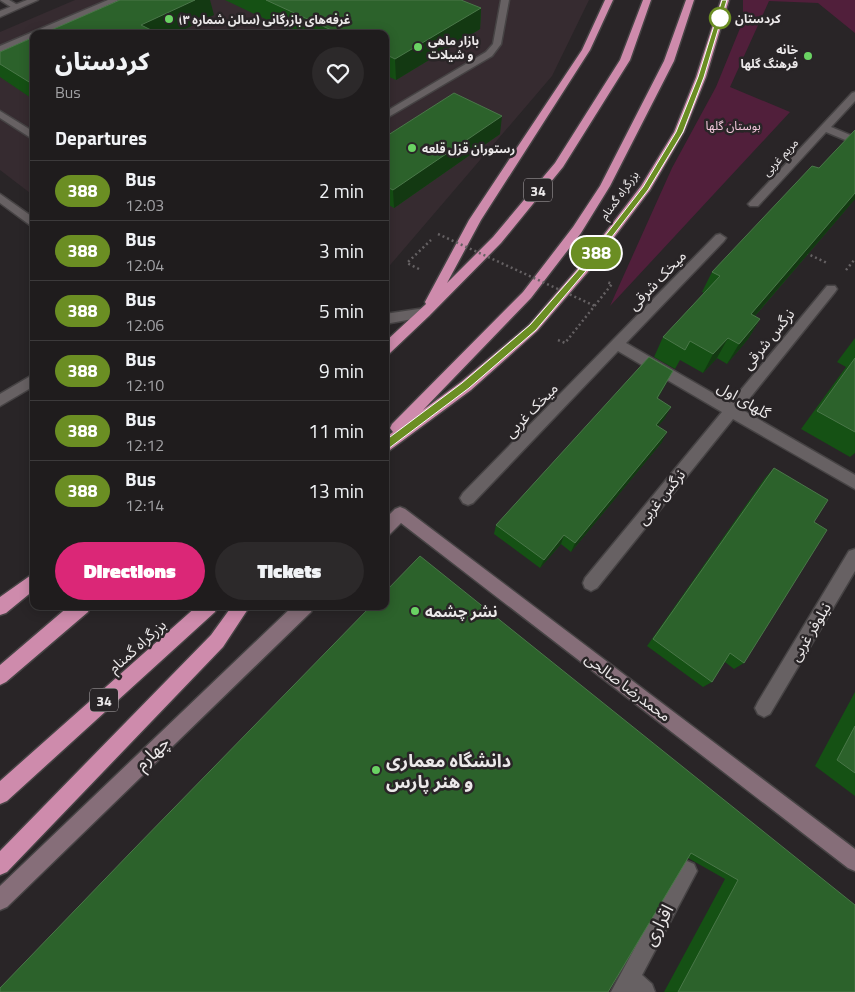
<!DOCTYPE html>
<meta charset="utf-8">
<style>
body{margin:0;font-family:"Titillium Web","Noto Sans Arabic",sans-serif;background:#2c292a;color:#f1f3f6;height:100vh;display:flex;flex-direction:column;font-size:19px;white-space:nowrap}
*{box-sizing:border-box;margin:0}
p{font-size:16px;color:#a1a1a4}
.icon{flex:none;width:28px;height:28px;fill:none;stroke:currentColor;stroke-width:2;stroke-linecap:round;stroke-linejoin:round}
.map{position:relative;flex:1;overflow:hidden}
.details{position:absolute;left:30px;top:30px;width:359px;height:580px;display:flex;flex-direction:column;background:#1f1c1d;border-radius:10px;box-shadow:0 2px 12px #0003,0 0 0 1px #3c3a3b}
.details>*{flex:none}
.badge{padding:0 10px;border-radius:16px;font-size:18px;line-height:32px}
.map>.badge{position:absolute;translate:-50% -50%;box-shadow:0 0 0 2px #fff}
h2{padding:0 25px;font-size:19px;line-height:45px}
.round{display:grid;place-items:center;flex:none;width:52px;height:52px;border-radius:26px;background:#2c292a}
.overview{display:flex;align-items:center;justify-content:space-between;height:85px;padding:0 25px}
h1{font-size:24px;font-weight:800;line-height:38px}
.action{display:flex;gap:10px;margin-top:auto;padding:10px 25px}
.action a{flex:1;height:58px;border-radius:30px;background:#db2777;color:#fff;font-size:20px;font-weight:800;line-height:58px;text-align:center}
.action a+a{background:#2c292a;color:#f1f3f6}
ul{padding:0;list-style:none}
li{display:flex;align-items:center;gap:15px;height:60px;padding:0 25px;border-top:1px solid #3c3a3b}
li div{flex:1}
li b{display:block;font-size:19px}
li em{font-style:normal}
li .badge{min-width:55px;font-weight:700;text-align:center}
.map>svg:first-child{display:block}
.built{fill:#362b30}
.green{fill:#511f3b}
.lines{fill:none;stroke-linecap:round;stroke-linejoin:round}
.lane-casing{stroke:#464344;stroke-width:3}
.street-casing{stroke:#464344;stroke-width:3}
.secondary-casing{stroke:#464344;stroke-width:3}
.highway-casing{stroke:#464344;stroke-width:3}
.path{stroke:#656163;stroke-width:2.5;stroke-dasharray:2 3;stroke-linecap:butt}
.lane{fill:#676163;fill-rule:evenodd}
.street{fill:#676163;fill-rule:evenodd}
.secondary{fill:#866e79;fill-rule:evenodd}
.highway{fill:#ce8bac;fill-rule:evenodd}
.path-bridge{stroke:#656163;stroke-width:2.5;stroke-dasharray:2 3;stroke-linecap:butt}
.wall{fill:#155114}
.shaded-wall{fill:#133912}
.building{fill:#2c622b;stroke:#4a7749}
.line{fill:#6b8e23;stroke:#fff}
.stop-dot{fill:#fff;stroke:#6b8e23;stroke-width:2.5}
.poi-dot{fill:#6ad363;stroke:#292527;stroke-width:2}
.labels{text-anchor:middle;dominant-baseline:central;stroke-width:5;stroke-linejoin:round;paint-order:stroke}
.far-stop-label{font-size:12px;font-weight:bold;fill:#ece9ea;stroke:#292527;text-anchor:start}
.far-poi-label{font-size:12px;font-weight:bold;fill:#ece9ea;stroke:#292527;text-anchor:start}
.far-park-label{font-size:12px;fill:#f3c7dc;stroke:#292527}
.far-street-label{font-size:12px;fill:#ece9ea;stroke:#292527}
.shield{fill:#292527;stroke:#b2aeb0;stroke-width:1}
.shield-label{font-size:14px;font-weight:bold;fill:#ece9ea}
.street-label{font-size:15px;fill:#ece9ea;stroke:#292527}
.poi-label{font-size:15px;font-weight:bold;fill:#ece9ea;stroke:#292527;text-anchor:start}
.near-street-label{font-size:18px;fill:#ece9ea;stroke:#292527}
.near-poi-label{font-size:18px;font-weight:bold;fill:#ece9ea;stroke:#292527;text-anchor:start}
</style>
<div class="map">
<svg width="855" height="992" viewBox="0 0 855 992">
<rect width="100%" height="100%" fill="#292527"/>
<path class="built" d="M75,0H589L552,76L385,271V34H34V196L0,170V32Z"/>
<path class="green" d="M743,0H855V33L818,3L769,1L730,87L790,112L610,306L672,168L716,87L743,21Z"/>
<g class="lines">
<g class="lane-casing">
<path id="lane" d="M0,0H9L21,7L14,9Z
M108,0H119L44,34H34V38L0,52V46Z
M501,0H509L501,44L492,56L385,119V112L486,52L493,44Z
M0,111L34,132V140L0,118Z"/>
</g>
<g class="street-casing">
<path id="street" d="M27,0H38L0,17V11Z
M855,92V101L831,127L855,137V144L826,132L758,206H750L748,204L750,202L852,93Z
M0,194L34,218V228L0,203Z
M720,234L726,238L724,241L626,343L730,403L827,286H835L837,289L835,292L741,409L855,475V489L733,419L597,588L591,591L585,588L583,583L585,578L722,412L618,351L473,503L468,505L463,503L460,498L463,493L716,235Z
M425,308L429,310L431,313L429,316L385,324V314Z
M34,374V386L0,406V394Z
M855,549V571L770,714L764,717L758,714L755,708L758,702L849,551Z
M687,861L694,864L697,871L642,975L652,984L655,992H611L680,864Z"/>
</g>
<g class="secondary-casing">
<path id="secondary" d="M400,507L405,509L855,849V871L848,868L401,523L390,534L385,536V519L395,509Z
M293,606H313L311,612L7,907L0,910V886Z"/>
</g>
<g class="highway-casing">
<path id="highway" d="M605,0H613L590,50L481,220L447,283L493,237L555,163L620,60L643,0H651L630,60L563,167L501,243L429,316L390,353L385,355V342L426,304L425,302L469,220L582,50Z
M686,0H694L674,61L610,186L581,233L531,298L423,410L461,382L529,325L579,267L641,186L674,132L696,77L721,0H729L706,77L684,132L650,190L587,273L537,331L471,390L390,450L385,452V438L393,432L390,428L392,424L523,292L573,227L600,186L664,61Z
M34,573V590L6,613L0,615V597Z
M69,606H90L88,612L6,682L0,685V665Z
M197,606H217L215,612L7,801L0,804V781Z
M232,606H250L223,647L7,872L0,875V851L211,635Z"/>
</g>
<path class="path" d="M806,253L827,263
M419,269L407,263L431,240
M846,270L855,259
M558,340L565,343L612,284L607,282"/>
<use href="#lane" class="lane"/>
<use href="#street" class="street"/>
<use href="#secondary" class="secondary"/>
<use href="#highway" class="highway"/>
<path class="path-bridge" d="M438,234L595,306"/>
</g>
<path class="wall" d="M225,0H461L481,8L480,29L396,80L385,75V34H297Z
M34,37V100L0,77V52Z
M855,130V199L755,316L760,319L748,339L727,364L717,358L703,373L680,360L675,369L654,357L663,337L704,293L702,292L712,272L819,168Z
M500,134L394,208L385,203V137Z
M855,338V453L850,457L801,429L846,367L837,362Z
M667,382L658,398L665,418L658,426L662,442L571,552L561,544L540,568L494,534L496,525Z
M774,468L814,522L744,663L734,669L725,662L712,682L703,687L647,646L765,478Z
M371,606L855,905V992H664L725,879L688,858Z
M855,692V796L815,766Z"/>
<path class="shaded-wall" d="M195,0H210L214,15L175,34H144L141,25Z
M481,8L480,29L396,80L395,59Z
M502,116L500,134L394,208L393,190Z
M855,193V199L739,334L751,314Z
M760,319L748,339L727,364L739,344Z
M728,338L717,358L703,373L713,354Z
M671,407L665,418L650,435L656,425Z
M667,432L662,442L571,552L575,543Z
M564,535L561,544L540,568L544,560Z"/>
<path class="building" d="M120,0H195L141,25L159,34H42Z
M266,0H461L481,8L395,59L385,54V34H340Z
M34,37V85L0,64V52Z
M454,93L502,116L393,190L385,186V137Z
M855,130V193L751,314L760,319L739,344L728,338L713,354L690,341L685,350L663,337L720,276L712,272L812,166L819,168Z
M649,357L673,371L657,398L671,407L656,425L667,432L575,543L564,535L544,560L496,525Z
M855,358V432L817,411Z
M774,468L828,500L814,522L827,530L744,663L730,653L712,682L653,639Z
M420,556L855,905V992H678L738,880L691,853L608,992H0V988L132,851L371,606H385V592Z
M855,726V773L837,760Z"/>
<path class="line" d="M722,0H727L704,77L683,132L648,190L585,272L536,330L469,388L388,449H382V443L462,383L530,325L580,268L643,187L676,132L698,77Z"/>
<circle class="stop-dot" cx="720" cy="18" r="10"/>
<g class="poi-dot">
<circle cx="169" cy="19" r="5"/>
<circle cx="418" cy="47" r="5"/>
<circle cx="808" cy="56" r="5"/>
<circle cx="412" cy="148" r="5"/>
<circle cx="415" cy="611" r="5"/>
<circle cx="376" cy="770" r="5"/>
</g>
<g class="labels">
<g class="far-stop-label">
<text x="735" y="18">کردستان</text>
</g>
<g class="far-poi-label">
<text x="179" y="19">غرفه‌های بازرگانی (سالن شماره ۳)</text>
<text x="428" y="40">بازار ماهی<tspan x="428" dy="14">و شیلات</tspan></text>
<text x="798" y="49" text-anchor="end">خانه<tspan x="798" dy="14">فرهنگ گلها</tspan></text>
<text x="422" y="148">رستوران قزل قلعه</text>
</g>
<g class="far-park-label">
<text x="733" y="125">بوستان گلها</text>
</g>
<g class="far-street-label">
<text transform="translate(780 157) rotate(-47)">مریم غربی</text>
<text transform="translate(619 195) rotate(-54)">بزرگراه گمنام</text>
</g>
<g class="shield">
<rect x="524" y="178.5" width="28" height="23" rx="4"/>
<rect x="90" y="688.5" width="28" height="23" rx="4"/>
</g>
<g class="shield-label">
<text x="538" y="190">34</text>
<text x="104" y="700">34</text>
</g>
<g class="street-label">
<text transform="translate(657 280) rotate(-46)">میخک شرقی</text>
<text transform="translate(768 339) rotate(-51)">نرگس شرقی</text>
<text transform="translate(744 400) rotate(30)">گلهای اول</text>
<text transform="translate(531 410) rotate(-46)">میخک غربی</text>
<text transform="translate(661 497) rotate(-51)">نرگس غربی</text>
<text transform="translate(810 632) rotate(-59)">نیلوفر غربی</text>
<text transform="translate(137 646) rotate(-42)">بزرگراه گمنام</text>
<text transform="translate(628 687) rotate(37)">محمدرضا صالحی</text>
</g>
<g class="poi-label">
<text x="425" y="611">نشر چشمه</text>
</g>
<g class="near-street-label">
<text transform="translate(152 753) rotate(-44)">چهارم</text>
<text transform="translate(658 925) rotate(-62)">اقراری</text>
</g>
<g class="near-poi-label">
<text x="386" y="760">دانشگاه معماری<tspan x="386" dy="21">و هنر پارس</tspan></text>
</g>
</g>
</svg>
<b class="badge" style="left:596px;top:253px;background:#6b8e23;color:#fff">388</b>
<section class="details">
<div class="overview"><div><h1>کردستان</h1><p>Bus</p></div><a class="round"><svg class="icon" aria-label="heart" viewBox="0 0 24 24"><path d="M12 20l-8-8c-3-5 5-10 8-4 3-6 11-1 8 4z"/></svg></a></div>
<h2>Departures</h2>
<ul>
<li><span class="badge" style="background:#6b8e23;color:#fff">388</span><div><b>Bus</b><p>12:03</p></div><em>2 min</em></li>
<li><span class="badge" style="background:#6b8e23;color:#fff">388</span><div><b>Bus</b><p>12:04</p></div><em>3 min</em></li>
<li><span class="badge" style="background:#6b8e23;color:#fff">388</span><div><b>Bus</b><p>12:06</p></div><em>5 min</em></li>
<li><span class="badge" style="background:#6b8e23;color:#fff">388</span><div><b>Bus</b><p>12:10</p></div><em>9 min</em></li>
<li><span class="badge" style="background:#6b8e23;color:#fff">388</span><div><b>Bus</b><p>12:12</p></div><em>11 min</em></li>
<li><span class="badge" style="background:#6b8e23;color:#fff">388</span><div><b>Bus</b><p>12:14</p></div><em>13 min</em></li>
</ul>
<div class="action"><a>Directions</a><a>Tickets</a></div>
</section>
</div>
